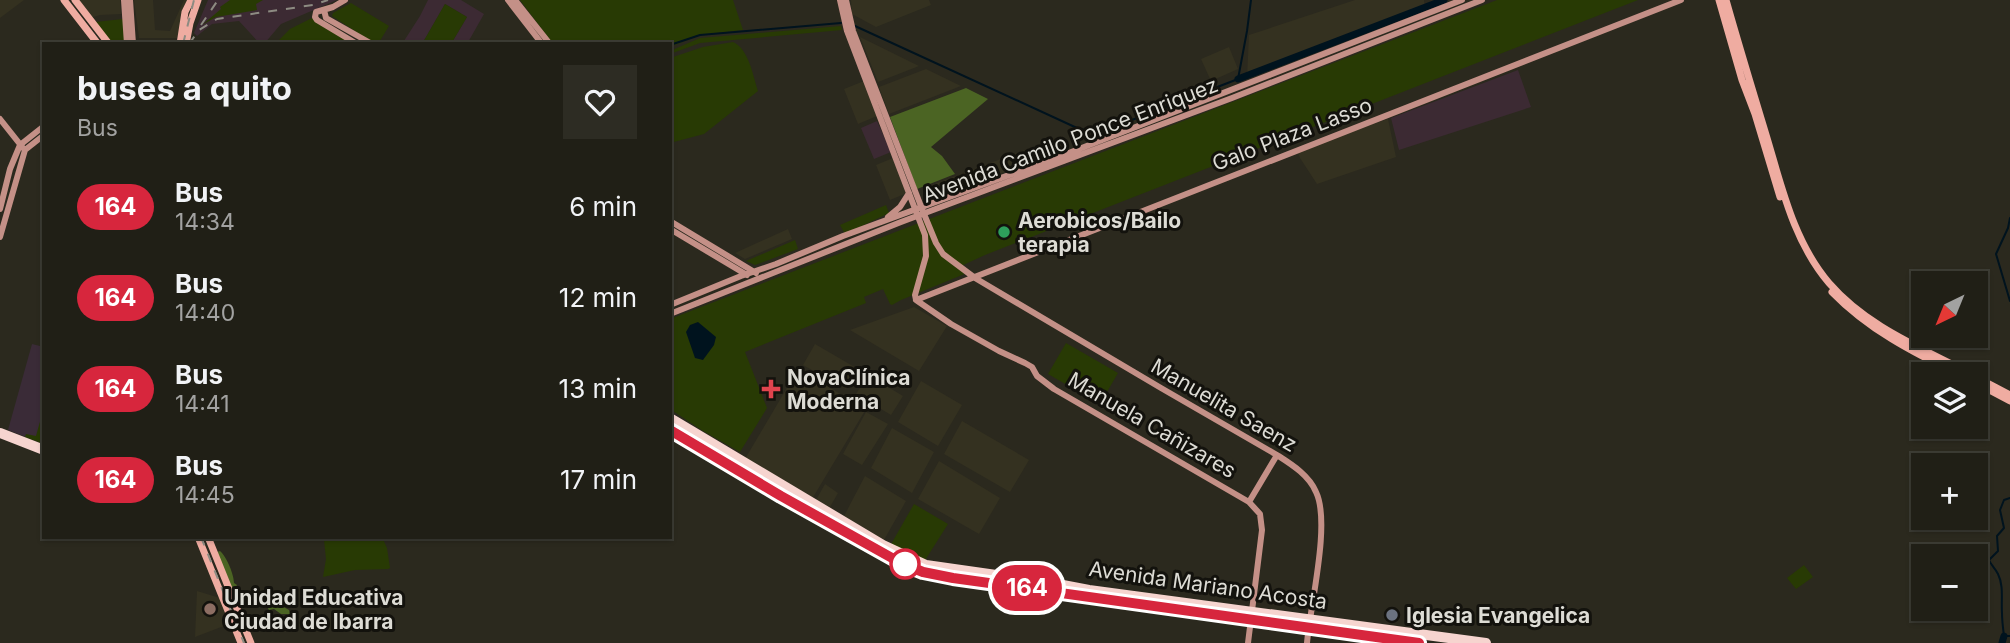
<!DOCTYPE html>
<meta charset="utf-8">
<style>
body{margin:0;font-family:Inter,sans-serif;background:#2d2c23;color:#f1f3f6;height:100vh;display:flex;flex-direction:column;font-size:26px;white-space:nowrap}
*{box-sizing:border-box;margin:0}
p{font-size:23px;color:#a2a2a1}
.icon{flex:none;width:38px;height:38px;fill:none;stroke:currentColor;stroke-width:2;stroke-linecap:round;stroke-linejoin:round}
.map{position:relative;flex:1;overflow:hidden}
.side{position:absolute;left:42px;top:42px;width:630px;height:497px;display:flex;flex-direction:column;background:#201f16;border-radius:0px;box-shadow:0 2px 5px #0004,0 0 0 2px #3d3d35}
.side>*{flex:none}
.badge{padding:0 14px;border-radius:23px;font-size:24px;line-height:46px}
.needle{width:46px;rotate:223deg}
.controls{position:absolute;left:1911px;top:271px;display:grid;gap:14px}
.controls a{display:grid;place-items:center;width:77px;height:77px;border-radius:0px;background:#201f16;box-shadow:0 2px 5px #0004,0 0 0 2px #3d3d35;font-size:35px}
.map>.badge{position:absolute;translate:-50% -50%;box-shadow:0 0 0 4px #fff}
.round{display:grid;place-items:center;flex:none;width:74px;height:74px;border-radius:0px;background:#2d2c23}
.headline{display:flex;align-items:center;justify-content:space-between;height:119px;padding:0 35px}
h1{font-size:33px;font-weight:700;line-height:52px}
ul{padding:0;list-style:none}
li{display:flex;align-items:center;gap:21px;height:91px;padding:0 35px}
li div{flex:1}
li b{display:block;font-size:26px}
li em{font-style:normal}
li .badge{min-width:77px;font-weight:700;text-align:center}
.map>svg:first-child{display:block}
.built{fill:#343120}
.industrial{fill:#3c2a33}
.medical{fill:#3a2b37}
.green{fill:#283a04}
.forest{fill:#4b6423}
.water{fill:#00131e}
.lines{fill:none;stroke-linecap:round;stroke-linejoin:round}
.stream{stroke:#00131e;stroke-width:2}
.river{stroke:#00131e;stroke-width:7}
.secondary{stroke:#c49087;stroke-width:6}
.primary{stroke:#efaca1;stroke-width:7}
.highway{stroke:#f6d4cf;stroke-width:10}
.rail{stroke:#8d8b82;stroke-width:2;stroke-dasharray:9 9;stroke-linecap:butt}
.line-casing{stroke:#fff;stroke-width:16}
.line{stroke:#d7263d;stroke-width:10}
.leisure-dot{fill:#2e9e5b;stroke:#13120d;stroke-width:2.5}
.health-dot{fill:#e0444e;stroke:#13120d;stroke-width:2.5}
.stop-dot{fill:#fff;stroke:#d7263d;stroke-width:3.5}
.education-dot{fill:#8d6e63;stroke:#13120d;stroke-width:2.5}
.worship-dot{fill:#6b7280;stroke:#13120d;stroke-width:2.5}
.labels{text-anchor:middle;dominant-baseline:central;stroke-width:6;stroke-linejoin:round;paint-order:stroke}
.street-label{font-size:21px;fill:#dddcd5;stroke:#13120d}
.poi-label{font-size:21px;font-weight:bold;fill:#dddcd5;stroke:#13120d;text-anchor:start}
</style>
<div class="map">
<svg width="2010" height="643" viewBox="0 0 2010 643">
<rect width="100%" height="100%" fill="#2b291e"/>
<path class="built" d="M0,0H24L0,18Z
M76,0H120L121,14L100,15L90,18Z
M134,0H153L155,30L170,31L184,0H188L177,38H139Z
M851,0H929L931,5L876,27L852,14Z
M1355,0H1424L1425,10L1247,78L1249,35Z
M860,37L919,66L878,82Z
M1229,47L1238,69L1211,81L1201,59Z
M926,69L961,86L889,114L879,87Z
M864,81L877,116L858,124L844,89Z
M1388,119L1396,157L1317,184L1300,158L1297,150Z
M1062,136L1063,145L1060,151L927,202L924,188Z
M893,158L907,193L890,200L876,165Z
M788,229L792,239L745,259L735,253Z
M914,307L947,326L919,371L850,330Z
M815,344L858,369L846,389L803,365Z
M798,369L866,409L812,499L745,459Z
M868,375L903,396L891,415L856,394Z
M921,381L962,405L938,446L898,422Z
M866,412L888,424L862,465L843,454Z
M962,421L1029,460L1010,492L944,454Z
M892,428L934,452L912,493L871,468Z
M939,461L1000,498L979,534L918,499Z
M865,476L906,501L884,540L844,516Z
M825,484L838,493L830,507L816,500Z
M197,591L220,598L229,624L195,637Z"/>
<path class="industrial" d="M208,0H337L281,24L264,44H260L239,21L212,24L197,36L194,33Z
M428,0H461L484,14L467,44H451L467,17L445,4L422,44H402L420,16Z
M1518,70L1531,107L1399,150L1391,118Z
M877,121L891,152L874,159L861,128Z"/>
<path class="medical" d="M32,344L44,347V444L8,430Z"/>
<path class="green" d="M230,0H263L256,4L257,10L216,17L202,25L221,9L220,7Z
M520,0H733L743,30L700,35L670,47V44H553Z
M1497,0H1638L985,255L959,267L967,273L901,300L892,305L890,304L883,289L864,297L866,303L745,352L767,408L740,452L703,431L670,409V319Z
M351,3L389,26L378,44H375L332,16L333,13Z
M445,4L467,17L451,44H422Z
M312,18L352,44H275L290,29Z
M123,19L126,44H111L95,22Z
M841,26L842,30L700,43L670,54V51L700,38Z
M733,42C749,49 753,76 758,91L704,134L670,143V58L703,47Z
M886,205L889,213L845,234L840,225Z
M795,240L798,249L755,265L746,261Z
M1066,343L1118,373L1100,404L1048,374Z
M41,418H44V444L25,437L26,434L36,436Z
M914,504L948,524L924,562L890,546Z
M332,537H382L387,548L390,568L388,569L355,570L323,577L326,559L324,540Z
M1804,565L1813,577L1796,589L1787,578Z"/>
<path class="forest" d="M966,88L988,99L931,147L942,156L955,174L917,189L890,117Z
M220,551C227,557 234,575 234,583L237,585L235,588L242,592L241,595L233,591L217,552Z
M268,597L269,601L274,598L275,600L272,603L277,607L282,606L289,610L290,613L295,614L296,618L286,614H281L274,609L269,610L265,604L267,602L265,598Z"/>
<path class="water" d="M698,322L716,337L714,345L703,360L695,358L686,332L690,325Z"/>
<g class="lines">
<path class="stream" d="M855,26L1077,128L1092,132L1106,130L1238,79L1247,31L1251,0
M670,45L700,35L841,23
M2010,218L2008,228L1996,254L2010,301
M2010,498L2004,500L2000,510L2004,528L1997,536L1998,551L1989,560C1991,565 1995,568 1998,574C2004,586 2001,600 2002,613C2002,621 2003,628 2004,636H2010"/>
<path class="river" d="M1238,79L1444,0
M2002,643L2004,636"/>
<path class="secondary" d="M124,0L127,44
M130,0L133,44
M345,0L333,7L316,12L315,17L317,20L357,44
M508,0L542,44
M515,0L550,44
M840,0L847,31L925,235L926,256L915,295L916,300
M846,0L853,31L924,214L936,243L943,254L975,278L1161,388L1277,455C1291,464 1309,475 1316,492C1331,523 1310,606 1307,643
M324,10L326,18L372,44
M0,119L23,148
M0,209L10,169L20,145L44,126
M888,217L900,207L909,193
M670,221L756,273
M670,229L747,275
M0,237L25,150L44,135
M916,300L1681,0
M916,300L951,324L999,351L1025,363L1032,367L1037,376L1054,389L1249,502L1260,514L1262,530L1248,643
M670,305L741,276L776,264L843,236L1061,156L1462,0
M670,314L901,222L1232,98L1482,0
M1249,502L1277,455"/>
<path class="primary" d="M64,0L98,44
M75,0L109,44
M1719,0L1742,80L1755,114L1780,197
M1726,0C1739,46 1753,92 1767,138C1782,188 1794,242 1829,283C1867,327 1922,348 1971,374
M180,44L185,12L191,0
M186,44L190,23L198,0
M1832,292C1868,329 1912,352 1958,374
M1976,377L2010,395
M1976,383L2010,401
M198,537L241,643
M208,537L251,643"/>
<path class="highway" d="M670,418L883,545L926,565L1047,582L1089,590L1486,643
M670,430L781,496L901,563L923,572L953,578L1419,643
M0,433L44,450"/>
<path class="rail" d="M201,25L218,0
M183,44L194,0
M189,44L199,30L217,19L313,5L328,0
M201,537L244,643"/>
</g>
<g class="lines">
<g class="line-casing">
<path id="line" d="M670,430L781,496L901,563L923,572L953,578L1419,643"/>
</g>
<use href="#line" class="line"/>
</g>
<circle class="leisure-dot" cx="1004" cy="232" r="7"/>
<path class="health-dot" d="M767.5 378.5h7v7h7v7h-7v7h-7v-7h-7v-7h7z"/>
<circle class="stop-dot" cx="905" cy="564" r="14"/>
<circle class="education-dot" cx="210" cy="609" r="7"/>
<circle class="worship-dot" cx="1392" cy="615" r="7"/>
<g class="labels">
<g class="street-label">
<text transform="translate(1292 134) rotate(-21)">Galo Plaza Lasso</text>
<text transform="translate(1070 140) rotate(-21)">Avenida Camilo Ponce Enriquez</text>
<text transform="translate(1224 405) rotate(30)">Manuelita Saenz</text>
<text transform="translate(1152 425) rotate(30)">Manuela Cañizares</text>
<text transform="translate(1208 585) rotate(8)">Avenida Mariano Acosta</text>
</g>
<g class="poi-label">
<text x="1018" y="220">Aerobicos/Bailo<tspan x="1018" dy="24">terapia</tspan></text>
<text x="787" y="377">NovaClínica<tspan x="787" dy="24">Moderna</tspan></text>
<text x="224" y="597">Unidad Educativa<tspan x="224" dy="24">Ciudad de Ibarra</tspan></text>
<text x="1406" y="615">Iglesia Evangelica</text>
</g>
</g>
</svg>
<div class="controls">
<a><svg class="needle" viewBox="-14 -14 28 28"><path d="M0-13l5 13h-10z" fill="#e53935"/><path d="M0 13l5-13h-10z" fill="#a2a2a1"/></svg></a>
<a><svg class="icon" aria-label="layers" viewBox="0 0 24 24"><path d="M12 4l9 5-9 5-9-5zM3 14l9 5 9-5"/></svg></a>
<a>+</a>
<a>−</a>
</div>
<b class="badge" style="left:1027px;top:588px;background:#d7263d;color:#fff">164</b>
<section class="side">
<div class="headline"><div><h1>buses a quito</h1><p>Bus</p></div><a class="round"><svg class="icon" aria-label="heart" viewBox="0 0 24 24"><path d="M12 20l-8-8c-3-5 5-10 8-4 3-6 11-1 8 4z"/></svg></a></div>
<ul>
<li><span class="badge" style="background:#d7263d;color:#fff">164</span><div><b>Bus</b><p>14:34</p></div><em>6 min</em></li>
<li><span class="badge" style="background:#d7263d;color:#fff">164</span><div><b>Bus</b><p>14:40</p></div><em>12 min</em></li>
<li><span class="badge" style="background:#d7263d;color:#fff">164</span><div><b>Bus</b><p>14:41</p></div><em>13 min</em></li>
<li><span class="badge" style="background:#d7263d;color:#fff">164</span><div><b>Bus</b><p>14:45</p></div><em>17 min</em></li>
</ul>
</section>
</div>
